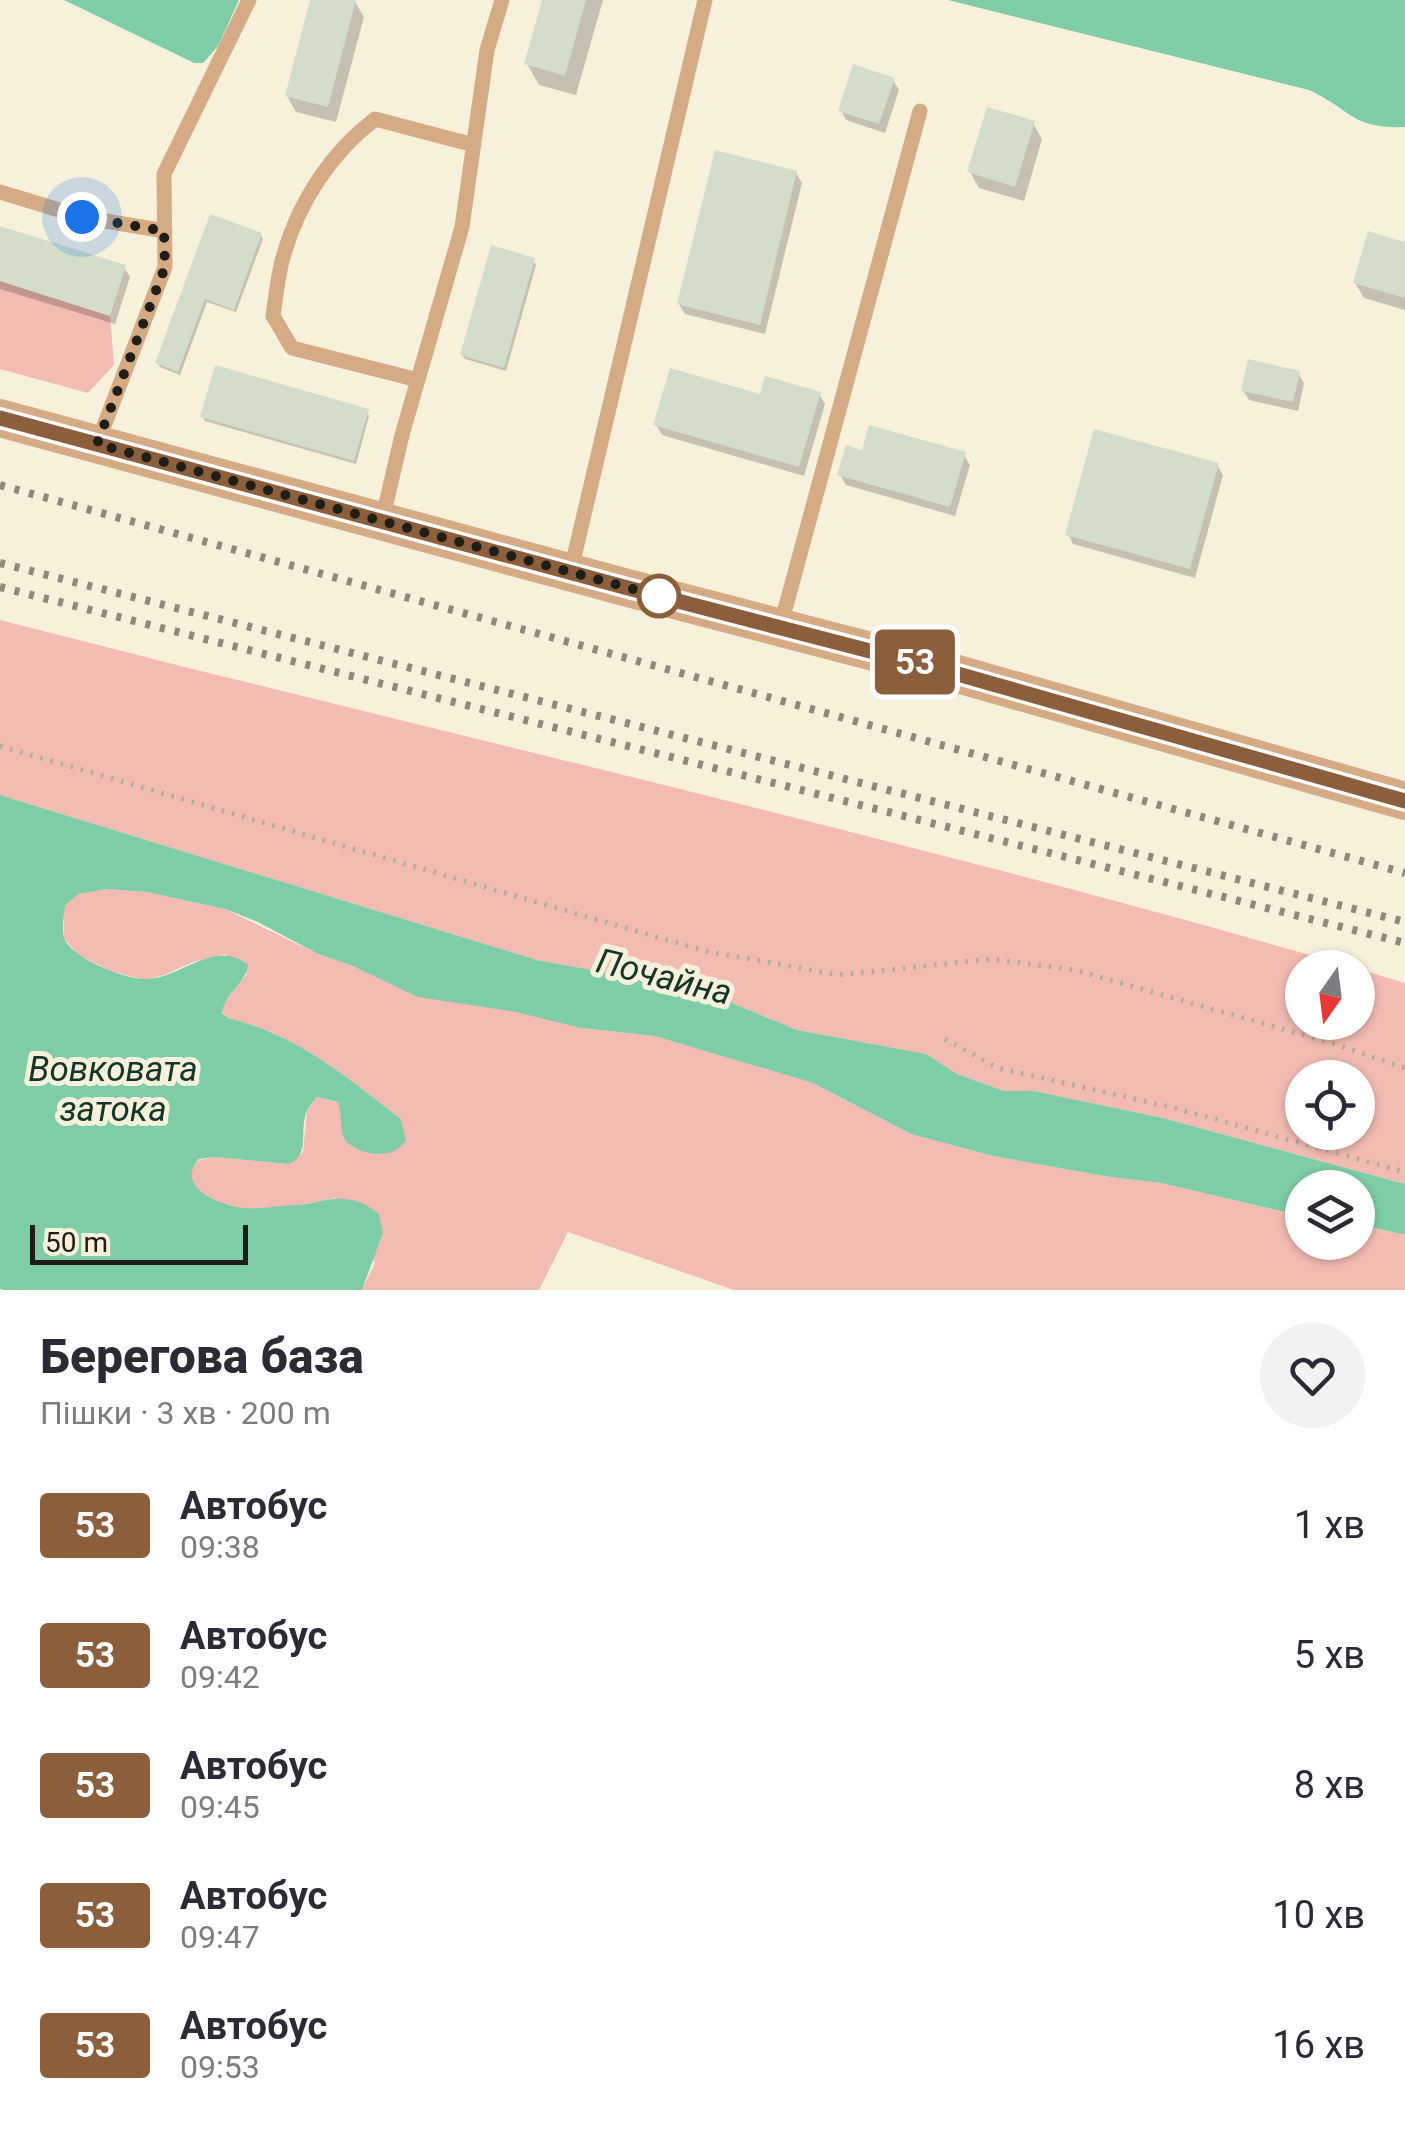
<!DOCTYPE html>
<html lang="uk">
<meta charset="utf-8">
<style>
body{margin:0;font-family:Roboto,sans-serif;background:#f2f2f3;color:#2b2b33;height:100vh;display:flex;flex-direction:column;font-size:38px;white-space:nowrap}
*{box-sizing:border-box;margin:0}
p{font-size:32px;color:#7c7c81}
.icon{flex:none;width:55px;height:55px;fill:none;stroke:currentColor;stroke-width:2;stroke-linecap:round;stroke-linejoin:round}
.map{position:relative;height:1290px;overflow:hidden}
.details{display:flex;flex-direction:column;background:#fff;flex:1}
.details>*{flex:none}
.badge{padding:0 20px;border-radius:8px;font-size:35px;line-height:65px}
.needle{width:65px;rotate:194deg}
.fabs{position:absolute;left:1285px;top:950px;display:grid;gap:20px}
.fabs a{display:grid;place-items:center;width:90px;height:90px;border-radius:50%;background:#fff;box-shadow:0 2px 8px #0004;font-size:50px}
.scale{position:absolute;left:30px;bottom:25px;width:218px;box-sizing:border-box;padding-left:10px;border:5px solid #1f1d15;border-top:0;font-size:28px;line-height:35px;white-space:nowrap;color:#1f1d15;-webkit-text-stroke:8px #f7f1dc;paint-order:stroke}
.you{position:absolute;width:50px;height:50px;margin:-25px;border:8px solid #fff;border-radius:50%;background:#1a73e8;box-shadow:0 0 0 15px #1a73e833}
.map>.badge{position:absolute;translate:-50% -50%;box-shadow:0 0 0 5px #fff}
.round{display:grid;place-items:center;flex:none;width:105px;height:105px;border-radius:52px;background:#f2f2f3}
.head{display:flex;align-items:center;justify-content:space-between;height:170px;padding:0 40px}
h1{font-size:48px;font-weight:800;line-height:75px}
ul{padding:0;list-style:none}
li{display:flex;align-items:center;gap:30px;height:130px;padding:0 40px}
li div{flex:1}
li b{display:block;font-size:38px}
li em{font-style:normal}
li .badge{min-width:110px;font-weight:700;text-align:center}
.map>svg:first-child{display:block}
.green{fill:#f2bcb3;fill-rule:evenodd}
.water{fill:#7fcda7}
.shadow{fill:#0003}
.building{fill:#d3ddc9}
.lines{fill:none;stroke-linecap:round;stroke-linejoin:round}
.path{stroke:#b2ad9c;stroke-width:5;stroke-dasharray:2.5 8;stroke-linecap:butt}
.service{stroke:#d5ab86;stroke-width:15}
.tertiary{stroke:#d5ab86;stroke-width:38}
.rail{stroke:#8e8a7b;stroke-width:8;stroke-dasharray:5 10;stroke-linecap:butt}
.line-casing{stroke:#fff;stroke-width:22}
.line{stroke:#8b5e3c;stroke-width:15}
.walk{stroke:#1f1d15;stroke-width:10;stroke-dasharray:0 18}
.stop-dot{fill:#fff;stroke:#8b5e3c;stroke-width:5}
.labels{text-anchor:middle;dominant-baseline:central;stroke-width:10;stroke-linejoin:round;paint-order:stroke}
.water-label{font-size:35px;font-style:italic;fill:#133626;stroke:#f7f1dc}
</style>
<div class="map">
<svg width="1405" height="1290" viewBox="0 0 1405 1290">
<rect width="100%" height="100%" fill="#f7f1dc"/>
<path class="green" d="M0,281L110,316L114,365L88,393L0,369Z
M0,620C450,736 905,837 1351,967L1302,968V1022H1358V969L1405,983V1184L1163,1118L1034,1091H1004L957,1074L926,1054L797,1030L698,989L537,960L0,795ZM1302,1078H1358V1132H1302Z
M107,889L147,892L225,909L316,953L355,967L581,1028L656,1036L813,1083L911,1134L993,1156L1110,1177L1161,1183L1302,1216V1242H1358V1224L1405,1235V1290H734L568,1232L539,1290H362L375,1263L335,1198C296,1207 226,1222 195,1187C186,1177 191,1168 199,1160L216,1157L288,1164L303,1152L307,1111L317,1097L338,1102L343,1116V1137L400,1118C343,1075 300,1036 228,1018L222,1012V1006L247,974L225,954L193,962L164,975L144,980L111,971L78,955L64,938V905L79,894Z"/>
<path class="water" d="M64,0H239L218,46L203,63H194Z
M948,0H1405V127C1351,129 1352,110 1309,90Z
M0,795L537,960L698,989L797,1030L926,1054L957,1074L1004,1091H1034L1163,1118L1405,1184V1235L1358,1224V1188H1302V1216L1161,1183L1110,1177L993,1156L911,1134L813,1083L655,1036L581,1028L516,1012L418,997L355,967L316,953L258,922L225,909L147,892L107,889L79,894L65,905C64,914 62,928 64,937C70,958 125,979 145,979C181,979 215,937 248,965C246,984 224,994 222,1013L228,1018C300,1036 343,1075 400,1118L406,1140C403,1144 399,1149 394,1151C380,1158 347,1151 343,1135C340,1124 342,1114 338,1102L317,1097C316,1098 307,1110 307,1111C298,1131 312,1155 288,1164L216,1157L199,1159C174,1187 219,1205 243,1208C261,1210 280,1205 298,1205C314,1204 329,1197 344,1199C359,1200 367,1205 379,1214L383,1233L362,1290H4L0,1289Z"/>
<path class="shadow" d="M313,0L355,2L364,17L336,122L296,112L287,96Z
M545,0H603L576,95L539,85L527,64Z
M893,80L899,90L885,133L846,120L841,110Z
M1033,123L1042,139L1024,201L979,188L970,172Z
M796,173L802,183L765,334L685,314L679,304Z
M211,217L260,235L263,239L236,312L207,302L180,375L160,367L158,363Z
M0,228L124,267L130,277L115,324L0,289Z
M1405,245V310L1364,298L1355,283Z
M533,261L536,265L506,371L465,359L462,355Z
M1298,373L1304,383L1298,411L1249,400L1243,390Z
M819,394L825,404L804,476L662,435L656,425L761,397Z
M367,411L369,416L356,464L205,421L203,417Z
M964,455L970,465L955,516L846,485L840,475Z
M1217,465L1223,475L1195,578L1073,544L1068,534Z"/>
<path class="building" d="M310,0H356L328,107L285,96Z
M542,0H586L565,76L524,64Z
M853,64L895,78L879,124L838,111Z
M987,107L1035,121L1015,187L967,172Z
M715,150L797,171L760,325L677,304Z
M210,214L262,233L234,310L205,299L178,372L155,363Z
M0,226L126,265L110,316L0,281Z
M1368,231L1405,242V298L1353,283Z
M491,245L535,258L504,368L460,355Z
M1248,359L1300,371L1293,402L1241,391Z
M215,365L369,409L354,461L200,417Z
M670,368L760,394L765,376L821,392L799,467L653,425Z
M869,425L966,452L950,507L837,475L846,445L862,450Z
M1094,429L1219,463L1190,569L1065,535Z"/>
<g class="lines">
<path class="path" d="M0,746L705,951L839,975L992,959L1075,970L1332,1043L1405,1068
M945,1039L998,1068L1171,1107L1405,1172"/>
<path class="service" d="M0,192L82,217L165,231
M418,380L292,348L273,316C276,296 278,273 284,254C299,201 332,152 375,119L474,145
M97,444L165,267L164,174L249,0
M382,521L402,435L462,227L487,50L502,0
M571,570L705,0
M780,628L920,111"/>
<path class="tertiary" d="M0,418L624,587L947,671L1405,801"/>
<path class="rail" d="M0,485L1405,873
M0,563L1405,922
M0,587L1405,943"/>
</g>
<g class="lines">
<g class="line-casing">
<path id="line" d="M0,418L624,587L947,671L1405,801"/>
</g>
<use href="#line" class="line"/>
<path class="walk" d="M82,217L164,231L165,267L97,444L659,596"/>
</g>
<circle class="stop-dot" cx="659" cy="596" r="20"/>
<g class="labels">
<g class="water-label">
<text transform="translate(664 977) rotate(14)">Почайна</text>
<text x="113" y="1069">Вовковата<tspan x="113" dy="40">затока</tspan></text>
</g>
</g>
</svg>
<div class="fabs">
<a><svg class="needle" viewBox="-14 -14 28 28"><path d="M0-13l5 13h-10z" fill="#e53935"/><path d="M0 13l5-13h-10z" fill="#7c7c81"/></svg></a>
<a><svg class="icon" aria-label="locate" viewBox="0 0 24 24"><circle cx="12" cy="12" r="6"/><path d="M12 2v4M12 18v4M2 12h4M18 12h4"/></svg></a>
<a><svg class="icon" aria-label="layers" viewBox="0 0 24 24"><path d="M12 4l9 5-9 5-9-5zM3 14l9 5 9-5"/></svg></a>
</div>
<div class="scale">50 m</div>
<div class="you" style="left:82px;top:217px"></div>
<b class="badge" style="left:915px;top:662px;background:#8b5e3c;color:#fff">53</b>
</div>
<section class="details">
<div class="head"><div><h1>Берегова база</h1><p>Пішки · 3 хв · 200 m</p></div><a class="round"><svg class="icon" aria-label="heart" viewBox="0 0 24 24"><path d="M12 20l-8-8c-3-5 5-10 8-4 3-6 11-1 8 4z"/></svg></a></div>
<ul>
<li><span class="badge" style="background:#8b5e3c;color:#fff">53</span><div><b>Автобус</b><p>09:38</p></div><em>1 хв</em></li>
<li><span class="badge" style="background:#8b5e3c;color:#fff">53</span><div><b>Автобус</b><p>09:42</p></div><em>5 хв</em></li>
<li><span class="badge" style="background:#8b5e3c;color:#fff">53</span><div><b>Автобус</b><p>09:45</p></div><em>8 хв</em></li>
<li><span class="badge" style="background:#8b5e3c;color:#fff">53</span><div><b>Автобус</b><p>09:47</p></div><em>10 хв</em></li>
<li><span class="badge" style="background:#8b5e3c;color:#fff">53</span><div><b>Автобус</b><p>09:53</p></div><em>16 хв</em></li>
</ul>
</section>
